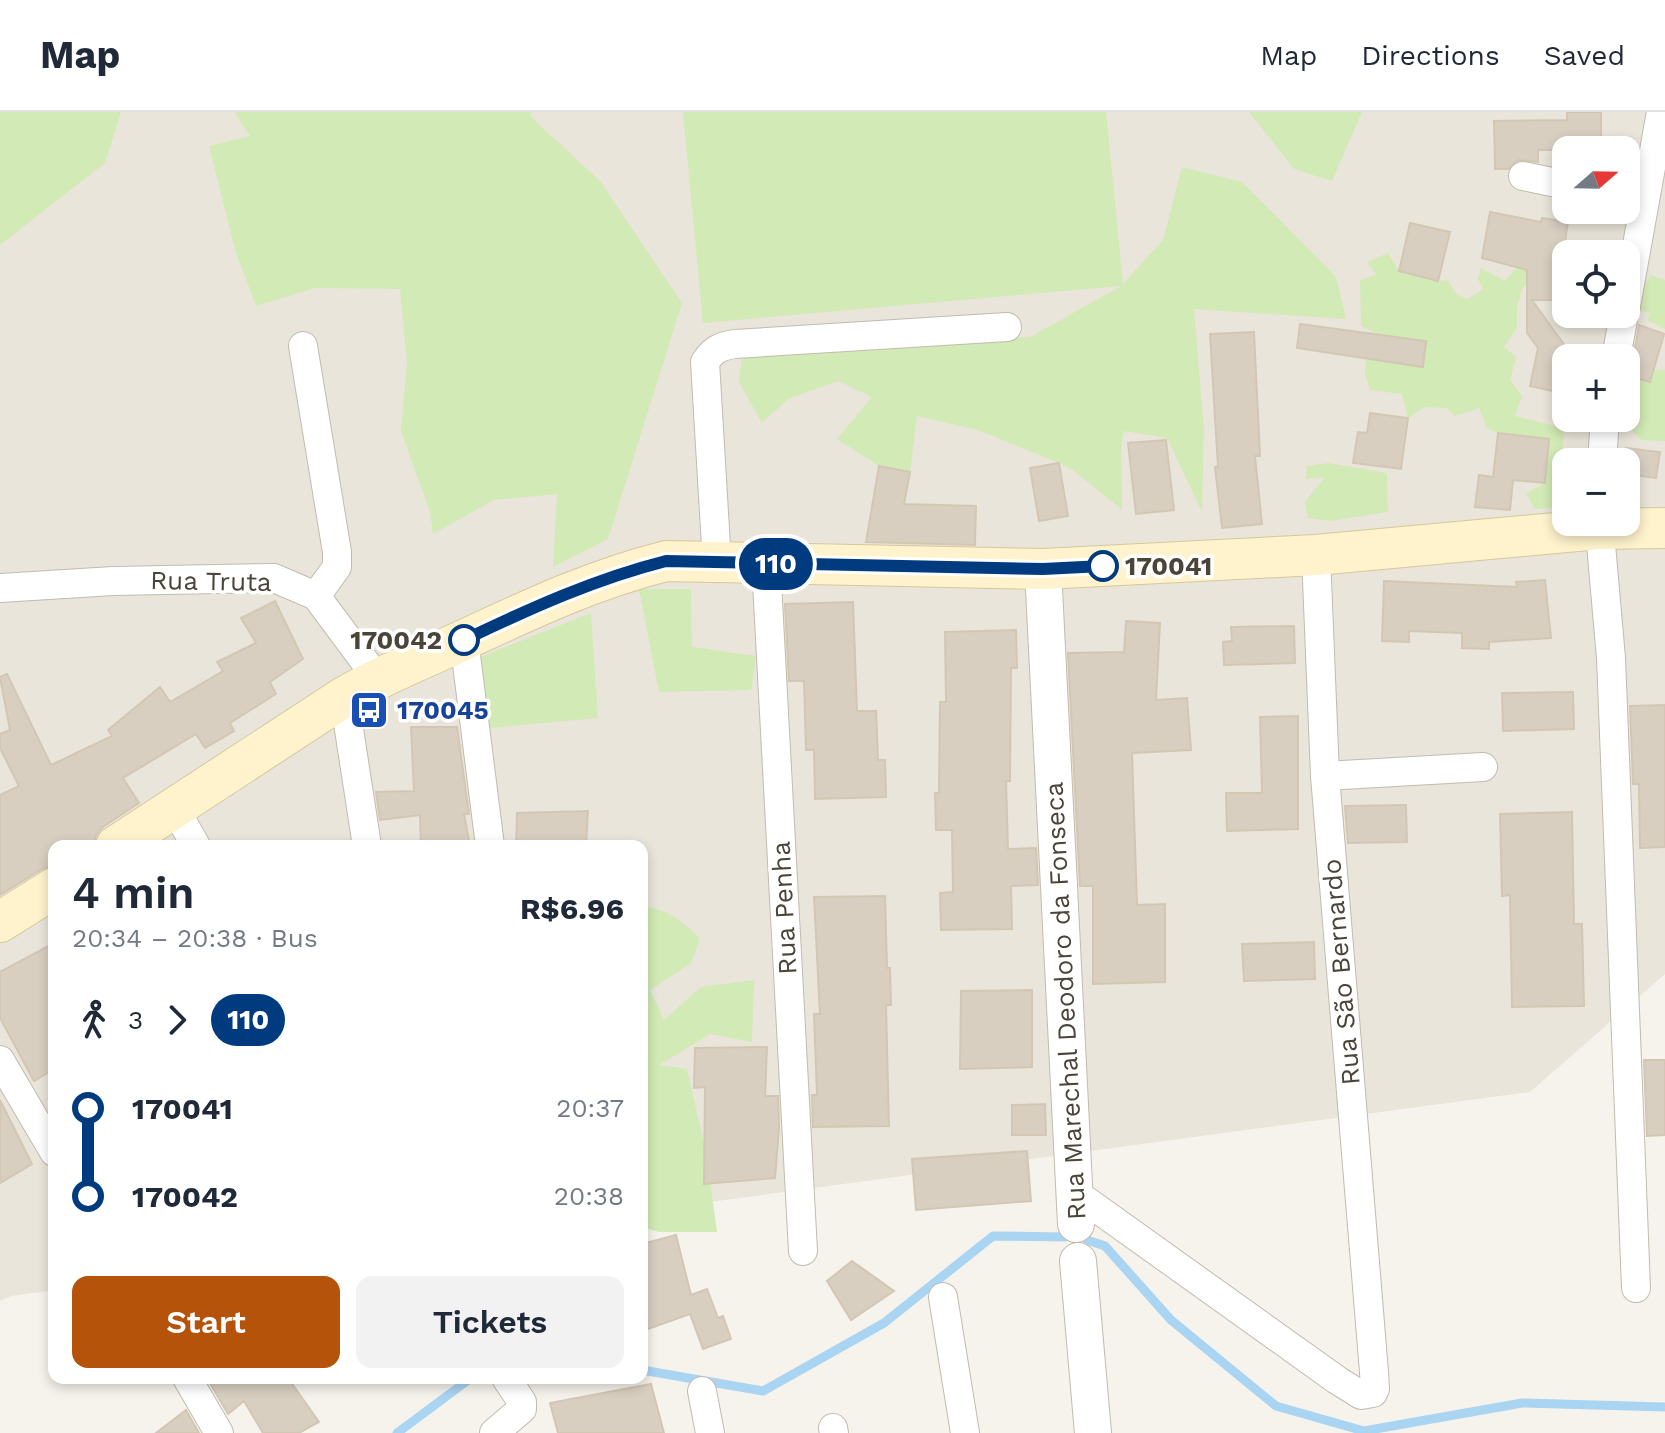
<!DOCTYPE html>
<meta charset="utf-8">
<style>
body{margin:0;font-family:"Work Sans",sans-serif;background:#f2f2f3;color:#1f2937;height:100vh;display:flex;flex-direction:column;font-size:30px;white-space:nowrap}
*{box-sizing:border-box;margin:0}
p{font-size:26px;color:#747a83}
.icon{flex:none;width:44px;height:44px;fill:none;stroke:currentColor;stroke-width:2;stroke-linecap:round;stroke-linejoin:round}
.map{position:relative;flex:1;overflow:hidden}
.side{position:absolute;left:48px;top:728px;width:600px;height:544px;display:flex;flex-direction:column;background:#fff;border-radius:16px;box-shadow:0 4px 12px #0003}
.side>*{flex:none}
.badge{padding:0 16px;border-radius:26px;font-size:28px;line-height:52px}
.needle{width:52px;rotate:70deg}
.buttons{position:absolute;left:1552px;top:24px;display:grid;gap:16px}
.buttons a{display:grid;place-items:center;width:88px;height:88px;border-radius:16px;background:#fff;box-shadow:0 4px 12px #0003;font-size:40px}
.map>.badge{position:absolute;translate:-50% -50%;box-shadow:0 0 0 4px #fff}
.legs{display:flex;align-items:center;gap:12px;height:88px;padding:0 24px;font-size:26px}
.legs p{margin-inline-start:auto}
.summary{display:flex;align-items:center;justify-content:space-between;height:136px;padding:0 24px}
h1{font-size:44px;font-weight:600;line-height:60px}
.primary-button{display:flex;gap:16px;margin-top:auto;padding:16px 24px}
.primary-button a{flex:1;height:92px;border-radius:16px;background:#b45309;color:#fff;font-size:32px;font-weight:600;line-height:92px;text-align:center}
.primary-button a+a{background:#f2f2f3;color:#1f2937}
ul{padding:0 24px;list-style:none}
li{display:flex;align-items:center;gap:28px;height:88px;font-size:30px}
li i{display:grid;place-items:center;width:12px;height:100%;margin:0 10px;background:currentColor}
li i::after{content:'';width:20px;height:20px;margin:-10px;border:6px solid;border-radius:50%;background:#fff}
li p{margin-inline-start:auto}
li:first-child i{background:linear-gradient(#0000 50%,currentColor 0)}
li:last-child i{background:linear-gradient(currentColor 50%,#0000 0)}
header{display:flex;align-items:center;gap:48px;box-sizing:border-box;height:112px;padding:0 40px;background:#fff;border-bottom:2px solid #e0e1e3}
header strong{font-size:38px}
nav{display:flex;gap:44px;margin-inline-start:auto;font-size:28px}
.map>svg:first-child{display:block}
.residential{fill:#eae5da;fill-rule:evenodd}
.green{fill:#d2eab5}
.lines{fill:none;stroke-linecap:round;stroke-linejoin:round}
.stream{stroke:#a9d4f2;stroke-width:9}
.building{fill:#d8cfc1;stroke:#d3c7b4;stroke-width:2}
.minor-casing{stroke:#c2bbae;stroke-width:30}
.tertiary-casing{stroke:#c2bbae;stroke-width:38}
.secondary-casing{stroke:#d6c79b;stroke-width:42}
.minor{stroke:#fff;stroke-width:28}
.tertiary{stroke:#fff;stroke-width:36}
.secondary{stroke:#fff3cd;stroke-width:40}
.line-1-casing{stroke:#fff;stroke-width:18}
.line-1{stroke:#003b80;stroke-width:12}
.stop-1-dot{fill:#fff;stroke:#003b80;stroke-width:4}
.labels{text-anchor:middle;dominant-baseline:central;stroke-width:7;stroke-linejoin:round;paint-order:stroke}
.stop-label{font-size:26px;font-weight:bold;fill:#4b4439;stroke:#fff;text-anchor:start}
.street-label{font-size:26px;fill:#4b4439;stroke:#fff}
.transit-label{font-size:26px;font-weight:bold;fill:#164399;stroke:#fff;text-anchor:start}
</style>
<header>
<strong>Map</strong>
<nav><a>Map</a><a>Directions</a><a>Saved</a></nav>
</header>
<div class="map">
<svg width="1665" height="1321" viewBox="0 0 1665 1321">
<rect width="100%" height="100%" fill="#f6f3ec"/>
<path class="residential" d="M0,0H1665V862L1530,980L642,1099V734H54V1178L11,1184L0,1189ZM1566,38H1626V98H1566ZM1566,142H1626V202H1566ZM1566,246H1626V306H1566ZM1566,350H1626V410H1566Z"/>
<path class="green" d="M0,0H121L105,51L0,133Z
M234,0H531V5L600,69L682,191L608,427L553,455L557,382L494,388L433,422L430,400L401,319L407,251L400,177L315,176L256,194L235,138L209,34L250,24Z
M683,0H1106L1123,172L1163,128L1182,55L1242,70L1336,165L1346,207L1194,197L1204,319L1202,400L1167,326L1124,319L1121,335L1122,398L1073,358L1059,351L978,318L917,304L910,360L879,354L837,327L872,285L838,269L788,287L762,311L739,270L743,235L896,233L1030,225L1121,174L703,211Z
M1249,0H1362L1332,69L1294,57Z
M1531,113V166L1522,177L1517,195V215L1504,235L1516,245L1510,268L1522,284L1515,304L1564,316C1565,344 1553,369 1553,396L1535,397L1526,381L1545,371L1549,327L1498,321L1487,316L1479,296L1455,304L1447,296L1425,295L1408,306L1402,282L1370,278L1365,262L1366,246L1422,254L1426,230L1380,223L1361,214L1360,169L1376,162L1367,150L1388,141L1399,159L1438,169L1448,168L1457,183L1468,187L1483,177L1478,167L1481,156L1505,169L1522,149Z
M1634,158L1646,171L1651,163L1665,168V217L1647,208L1651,201L1640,199L1632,221Z
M1653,258H1665V329L1641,328L1620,306H1626V263L1649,270Z
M1329,351L1387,361L1388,400L1330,409L1308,406L1305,390L1325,365L1306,367L1307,354Z
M639,477H691L692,535L756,544L751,578L659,580Z
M591,501L598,606L489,616L478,546Z
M642,795C666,795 684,811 700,826L691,851L650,878L664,908L701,875L754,868L752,930L710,922L659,953L687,957L706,1040L717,1120H659L642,1115Z"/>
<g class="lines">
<path class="stream" d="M1087,1128L1105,1134L1171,1208L1276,1294L1364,1319L1522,1291L1665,1295
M642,1258L763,1279L884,1211L993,1124L1065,1125
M397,1321L471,1266"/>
</g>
<path class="building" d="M1567,0H1601V38H1538V50L1518,48L1508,57H1495L1494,9L1567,8Z
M1490,100L1541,110L1542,106L1568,110L1559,168L1558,188H1532L1566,235V282L1530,274L1538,236L1527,221V158L1482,146Z
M1410,111L1450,120L1438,169L1399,159Z
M1300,212L1426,229L1423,255L1297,236Z
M1639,213L1664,222L1650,270L1626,263L1633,249Z
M1254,220L1260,344H1255L1262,412L1222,416L1215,355H1218L1210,222Z
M1370,301L1408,306L1401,357L1353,351L1358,320L1367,321Z
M1498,321L1549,327L1545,371L1513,368L1510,398L1475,395L1479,363L1493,365Z
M1166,328L1174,398L1136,402L1128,331Z
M1626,336L1660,340L1656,366L1626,362Z
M1059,351L1068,404L1039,409L1030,356Z
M879,354L910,360L904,392L976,394L975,433L866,430Z
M1545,468L1551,526L1489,530V537L1462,536V521L1409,519V530L1382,529L1384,469L1517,475L1516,470Z
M275,489L303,547L270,570L276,582L230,611L234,619L205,636L196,622L123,666L139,691L103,715L96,723L93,734H54V753L42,757L0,783V683L19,674L0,636V622L10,618L0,565L7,562L51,653L112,624L108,618L160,575L170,590L223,559L217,550L256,531L241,506Z
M853,490L857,599H876L878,648H885L886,685L815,687L814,638H806L804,569H789L785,492Z
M1126,509L1160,511L1156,588L1187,586L1191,638L1132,641L1137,793L1165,792V870L1093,872V774H1080L1068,541L1124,540Z
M1294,514L1295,551L1224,553L1223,530L1232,529L1231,515Z
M1016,518L1017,556H1011L1010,669H1006L1008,737L1036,736L1038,773L1011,774L1012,817L941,818L940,781L953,780L952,718H936L935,681H939L940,590H946L945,520Z
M1573,580L1574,617L1503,619L1502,581Z
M1665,593V735L1640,736L1639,672H1633L1630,594Z
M1298,604V717L1227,719L1226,681H1262L1260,605Z
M411,615H457L469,702H464L470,734H421L420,703L380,708L376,680L414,679Z
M1406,693L1407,730L1348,731L1345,694Z
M588,699L586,734H516L517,701Z
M1572,700L1574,812H1582L1584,894L1512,895L1510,783L1502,784L1500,702Z
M885,784L887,856H890L891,893H886L889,1014L813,1015L812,983H817L814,902H820L814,785Z
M1314,830L1315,867L1244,869L1242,832Z
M54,831V957L34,969L0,906V860Z
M1032,878V955L960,957L961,879Z
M767,935L765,984H778L779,1016L775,1066L704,1072L705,975L694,976L695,936Z
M1644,948H1665V1023L1647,1024Z
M0,988L32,1052L0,1071Z
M1045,992L1046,1023H1012V993Z
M1027,1039L1031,1089L916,1098L912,1047Z
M676,1123L691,1183L707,1177L718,1206L723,1204L731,1227L703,1237L690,1202L642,1219V1132Z
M852,1149L894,1179L851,1208L827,1169Z
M207,1266H288L319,1310L299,1321H263L244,1289L228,1302Z
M651,1272L664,1321H558L550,1291Z
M186,1298L199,1321H156Z"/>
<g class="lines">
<g class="minor-casing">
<path id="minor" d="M1523,64L1566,73
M1626,194L1661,0
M303,234L337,440V455L316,484
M1616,246L1624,202
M1602,350L1605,306
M1599,410L1611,546L1636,1176
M717,451L705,250C713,238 720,234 735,232L1007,215
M766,452L803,1139
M0,476L113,469L274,466L316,484L377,566
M464,528L490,734
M344,585L367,734
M1325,664L1483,655
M174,695L196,734
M0,948L54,1040
M1074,1080L1337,1268L1361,1283L1373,1281L1375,1277L1374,1260L1325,664L1316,443
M943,1185L965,1321
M187,1266L219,1321
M702,1279L710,1321
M833,1316L834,1321
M494,1321L522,1297V1290L506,1266"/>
</g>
<g class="tertiary-casing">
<path id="tertiary" d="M1043,457L1076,1112
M1078,1149L1093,1321"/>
</g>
<g class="secondary-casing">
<path id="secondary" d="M116,734L344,585C384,562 425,546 466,527C535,495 592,468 666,449L1043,457L1316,443L1599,417L1665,416
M0,810L54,776"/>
</g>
<use href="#minor" class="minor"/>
<use href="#tertiary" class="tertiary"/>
<use href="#secondary" class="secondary"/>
</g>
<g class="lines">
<g class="line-1-casing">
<path id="line-1" d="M464,528C531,496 595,467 666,449L1043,457L1103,454"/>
</g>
<use href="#line-1" class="line-1"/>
</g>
<defs>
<g id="bus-square" transform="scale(2)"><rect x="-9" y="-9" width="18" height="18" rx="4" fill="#1a4fb4" stroke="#fff"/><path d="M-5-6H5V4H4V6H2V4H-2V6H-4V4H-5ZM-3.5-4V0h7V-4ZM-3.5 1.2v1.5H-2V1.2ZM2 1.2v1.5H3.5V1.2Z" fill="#fff"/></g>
</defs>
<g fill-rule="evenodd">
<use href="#bus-square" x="369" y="598"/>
</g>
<g class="stop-1-dot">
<circle cx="1103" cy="454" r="14"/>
<circle cx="464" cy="528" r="14"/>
</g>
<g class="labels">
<g class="stop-label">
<text x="1125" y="454">170041</text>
<text x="442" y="528" text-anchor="end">170042</text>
</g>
<g class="street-label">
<text transform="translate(211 469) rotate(1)">Rua Truta</text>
<text transform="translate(784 796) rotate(-93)">Rua Penha</text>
<text transform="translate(1341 860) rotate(-95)">Rua São Bernardo</text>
<text transform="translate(1065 889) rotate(-93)">Rua Marechal Deodoro da Fonseca</text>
</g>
<g class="transit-label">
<text x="397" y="598">170045</text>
</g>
</g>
</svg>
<div class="buttons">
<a><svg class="needle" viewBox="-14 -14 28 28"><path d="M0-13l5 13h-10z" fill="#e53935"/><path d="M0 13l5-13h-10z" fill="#747a83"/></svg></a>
<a><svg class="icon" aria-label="locate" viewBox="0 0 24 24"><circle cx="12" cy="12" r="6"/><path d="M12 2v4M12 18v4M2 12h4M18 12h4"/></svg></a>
<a>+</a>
<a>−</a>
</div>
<b class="badge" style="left:776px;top:452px;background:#003b80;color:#fff">110</b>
<section class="side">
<div class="summary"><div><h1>4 min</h1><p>20:34 – 20:38 · Bus</p></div><b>R$6.96</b></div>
<div class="legs"><svg class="icon" aria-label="walk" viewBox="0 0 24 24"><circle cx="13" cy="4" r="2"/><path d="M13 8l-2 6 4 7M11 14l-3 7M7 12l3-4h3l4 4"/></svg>3<svg class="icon" aria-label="forward" viewBox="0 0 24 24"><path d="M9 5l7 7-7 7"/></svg><b class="badge" style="background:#003b80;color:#fff">110</b></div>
<ul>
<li><i style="color:#003b80"></i><b>170041</b><p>20:37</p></li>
<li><i style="color:#003b80"></i><b>170042</b><p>20:38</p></li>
</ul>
<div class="primary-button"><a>Start</a><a>Tickets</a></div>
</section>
</div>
